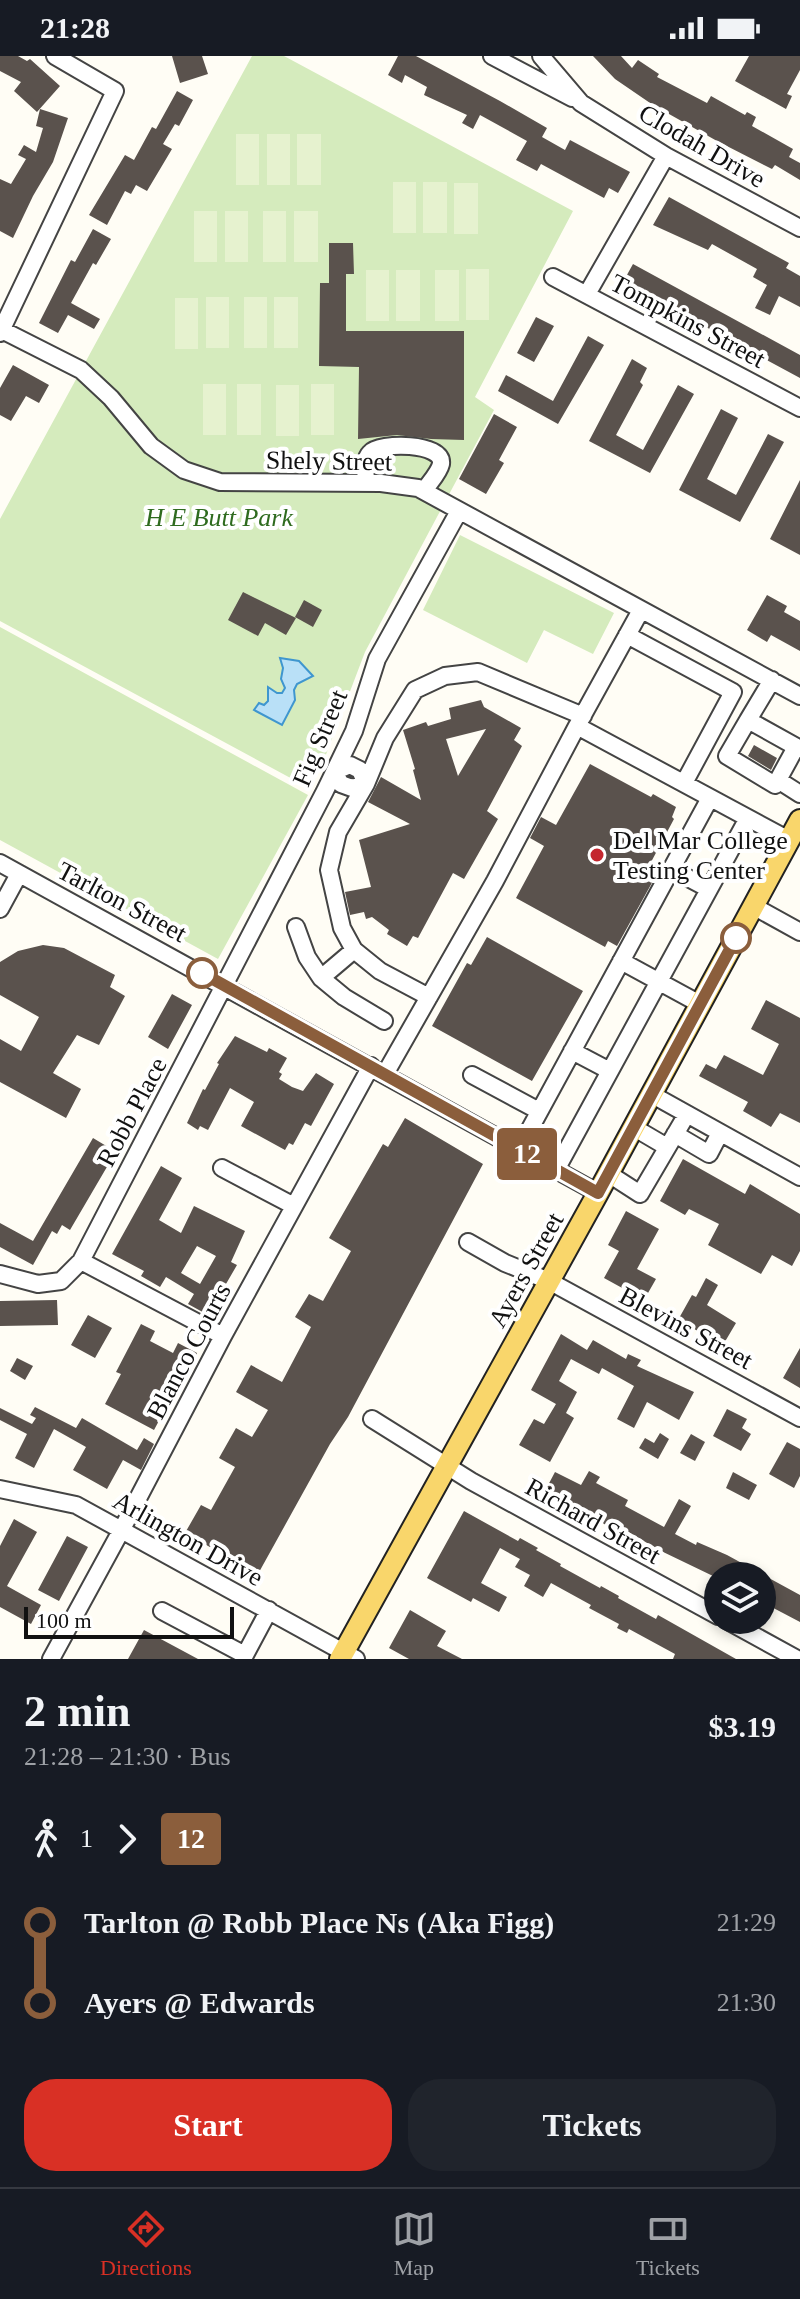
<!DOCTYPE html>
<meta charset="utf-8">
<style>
body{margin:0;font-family:Georgia,serif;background:#20242c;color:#f1f3f6;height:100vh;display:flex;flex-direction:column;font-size:30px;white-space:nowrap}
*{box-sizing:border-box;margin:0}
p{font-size:26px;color:#9ea1a6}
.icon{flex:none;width:44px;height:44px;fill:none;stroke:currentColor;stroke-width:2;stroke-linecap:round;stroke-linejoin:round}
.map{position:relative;height:1603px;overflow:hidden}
.panel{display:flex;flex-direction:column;background:#171b24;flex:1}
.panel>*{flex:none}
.badge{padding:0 16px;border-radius:6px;font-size:28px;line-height:52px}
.buttons{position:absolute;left:704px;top:1506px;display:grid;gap:16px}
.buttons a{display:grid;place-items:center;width:72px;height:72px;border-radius:50%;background:#171b24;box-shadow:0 4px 12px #0003;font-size:40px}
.scale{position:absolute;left:24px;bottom:20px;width:210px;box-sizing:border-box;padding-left:8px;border:4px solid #111;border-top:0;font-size:22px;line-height:28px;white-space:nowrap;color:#111;-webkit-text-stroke:6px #fff;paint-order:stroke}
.map>.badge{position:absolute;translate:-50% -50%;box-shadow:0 0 0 4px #fff}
.legs{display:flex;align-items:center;gap:12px;height:88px;padding:0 24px;font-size:26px}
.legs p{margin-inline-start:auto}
.headline{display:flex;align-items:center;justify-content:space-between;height:136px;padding:0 24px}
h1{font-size:44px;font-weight:700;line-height:60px}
.primary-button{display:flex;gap:16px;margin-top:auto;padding:16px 24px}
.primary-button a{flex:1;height:92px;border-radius:32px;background:#d93025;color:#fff;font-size:32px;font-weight:700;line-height:92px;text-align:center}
.primary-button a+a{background:#20242c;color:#f1f3f6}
ul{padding:0 24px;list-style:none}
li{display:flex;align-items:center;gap:28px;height:80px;font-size:30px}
li i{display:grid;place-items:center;width:12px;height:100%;margin:0 10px;background:currentColor}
li i::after{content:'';width:20px;height:20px;margin:-10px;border:6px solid;border-radius:50%;background:#171b24}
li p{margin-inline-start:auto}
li:first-child i{background:linear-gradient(#0000 50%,currentColor 0)}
li:last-child i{background:linear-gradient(currentColor 50%,#0000 0)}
.status{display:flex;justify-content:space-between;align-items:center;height:56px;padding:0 40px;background:#171b24;direction:ltr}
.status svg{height:22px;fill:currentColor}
.tabs{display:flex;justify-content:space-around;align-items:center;height:112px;border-top:2px solid #363941;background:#171b24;font-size:22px;color:#9ea1a6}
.tabs a{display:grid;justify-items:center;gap:4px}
.tabs .active{color:#d93025}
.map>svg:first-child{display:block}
.green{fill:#d5ebbd}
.pitch{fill:#e6f2cf}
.water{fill:#b9e0f7;stroke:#3f96cf;stroke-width:2}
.building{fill:#5a524d;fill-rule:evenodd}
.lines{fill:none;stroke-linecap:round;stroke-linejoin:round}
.minor-casing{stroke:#444;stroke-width:20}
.major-casing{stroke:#222;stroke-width:24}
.minor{stroke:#fff;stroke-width:16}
.major{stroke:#f9d66b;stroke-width:20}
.line-1-casing{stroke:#fff;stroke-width:18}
.line-1{stroke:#8b5e3c;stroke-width:12}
.poi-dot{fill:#c4262e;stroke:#fff;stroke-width:3}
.stop-1-dot{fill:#fff;stroke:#8b5e3c;stroke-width:4}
.labels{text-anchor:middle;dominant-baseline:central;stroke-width:8;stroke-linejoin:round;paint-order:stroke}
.street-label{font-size:26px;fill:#111;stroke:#fff}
.park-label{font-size:26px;font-style:italic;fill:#2f6b1f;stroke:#fff}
.poi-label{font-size:26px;fill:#111;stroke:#fff;text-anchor:start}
</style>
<div class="status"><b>21:28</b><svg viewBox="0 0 49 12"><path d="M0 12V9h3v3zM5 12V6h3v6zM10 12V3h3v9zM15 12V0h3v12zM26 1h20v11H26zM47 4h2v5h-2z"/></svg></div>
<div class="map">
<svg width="800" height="1603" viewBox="0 0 800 1603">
<rect width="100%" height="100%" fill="#fffdf5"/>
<path class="green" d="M252,0H284L573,155L475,341L494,354L365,596L322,709L309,732L0,565V463Z
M460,479L614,557L593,598L544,574L527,607L423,554Z
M0,571L308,739L218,903L0,784Z"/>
<path class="pitch" d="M236,78H259V129H236Z
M267,78H290V129H267Z
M297,78H321V129H297Z
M393,126H416V177H393Z
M423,126H447V177H423Z
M454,127H478V178H454Z
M194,155H217V206H194Z
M225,155H248V206H225Z
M263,155H286V206H263Z
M294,155H318V206H294Z
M466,213H489V264H466Z
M366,214H389V265H366Z
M396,214H420V265H396Z
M435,214H459V265H435Z
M206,241H229V292H206Z
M244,241H267V292H244Z
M274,241H298V292H274Z
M175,242H198V293H175Z
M203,328H226V379H203Z
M237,328H261V379H237Z
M311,328H334V379H311Z
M276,329H299V380H276Z"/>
<path class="water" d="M280,602L299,605L313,620L297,628L294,634L295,644L282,669L254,654L259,647L264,649L268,645V631L277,637H282L285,632L281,623L283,612Z"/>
<path class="building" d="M0,0H18L27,5L30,3L60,30L37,56L14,35L21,26L0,15Z
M172,0H202L208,18L180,27Z
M398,0H416L500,45L547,72L542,81L565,94L570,84L630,116L618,137L609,132L604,142L541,108L537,115L516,104L527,85L480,59L473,73L462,67L467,59L424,39L427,31L405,19L402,27L388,19Z
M593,0H621L632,12L638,4L659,18L657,21L707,47L711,40L745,59L747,56L756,61L752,70L793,93L789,101L800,107V124L775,109L772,113L717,85L653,49L615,23Z
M749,0H800V14L787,38L792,40L786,53L735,25Z
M177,35L193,44L179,70L175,68L163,88L172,93L147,135L136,129L131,138L125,135L107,169L89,159L125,99L134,104L152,71L156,73Z
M40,53L68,62L53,106L33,140L13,182L0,175V123L11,128L26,103L18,99L24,89L36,96L43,72L36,70Z
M669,141L789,207L786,212L800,220V251L779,240L770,259L755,252L767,229L753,221L757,213L712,188L708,194L653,169Z
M93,173L111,183L96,209L93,207L71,247L100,263L94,273L68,259L58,277L39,267L71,204L75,206Z
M329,187H353L354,218H346V275H464V384L431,383L397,379L358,383L359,311L319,310L320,227H329Z
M633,208L800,299V322L623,226Z
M536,261L554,270L534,306L517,297Z
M588,280L604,289L558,368L498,335L506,319L553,345Z
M632,303L647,312L640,326L643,329L616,379L643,394L678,329L694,338L650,417L589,385Z
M13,309L49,329L39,347L26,340L11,365L0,359V332Z
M721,353L738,362L707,423L736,439L768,378L784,386L740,466L679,434Z
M494,358L517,371L499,404L504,407L486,438L459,423Z
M800,424V499L770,483Z
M243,536L296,562L286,579L265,567L258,580L228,564Z
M767,539L787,550L784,556L800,565V595L771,579L767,586L747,574Z
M304,544L322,554L313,571L295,561Z
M481,644L484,651L521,672L514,684L522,690L487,755L498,763L464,823L453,817L418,882L413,880L407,890L387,878L389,874L372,861L366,863L364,856L350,859L345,836L371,831L359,784L410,768L368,746L381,721L421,744L413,714L415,713L403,674L426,666L428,670L451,663L449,652ZM486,673L458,720L446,683Z
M754,689L777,702L771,714L748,700Z
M590,708L651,741L653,738L676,751L672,761L674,763L650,808L659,814L617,890L608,885L605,891L516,842L544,790L530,782L541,761L556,769Z
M487,881L583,935L532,1025L432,970L467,907L471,909Z
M43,889L64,892L115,919L110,931L125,940L99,989L77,979L53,1017L81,1033L66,1062L0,1026V983L21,995L39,961L0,939V906L18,895Z
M172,938L192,949L168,993L148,981Z
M766,944L800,962V1067L780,1057L771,1071L743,1055L748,1046L699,1020L706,1008L716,1013L724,999L763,1019L779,988L751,973Z
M235,980L267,996L269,992L287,1002L279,1016L282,1018L279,1023L292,1031L303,1035L316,1017L334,1028L311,1070L305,1067L293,1089L289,1087L285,1094L241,1070L254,1046L230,1032L208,1074L200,1070L198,1074L187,1067L203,1033L205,1034L219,1008L217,1007Z
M405,1062L483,1108L348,1361L330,1388L258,1518L185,1477L201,1449L211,1454L235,1411L219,1402L236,1372L252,1381L268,1354L236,1336L251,1309L282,1326L311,1271L295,1261L309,1238L323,1245L351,1195L329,1182L383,1088L388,1091Z
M93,1082L108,1091L103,1100L111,1104L70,1174L62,1169L57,1178L52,1175L33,1209L0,1191V1167L33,1185Z
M683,1103L745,1138L750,1128L800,1158V1195L792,1210L772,1199L761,1218L708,1189L719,1168L689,1153L685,1159L660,1145Z
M161,1110L182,1122L159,1164L181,1177L194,1150L245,1175L231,1206L237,1209L208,1259L188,1248L194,1238L166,1221L160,1231L141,1220L144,1215L112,1198ZM197,1190L216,1200L200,1228L181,1217Z
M626,1155L659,1173L637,1213L656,1223L644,1244L604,1222L619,1195L608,1189Z
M706,1222L718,1229L707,1249L736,1267L723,1289L678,1264L692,1239L696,1241Z
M57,1244L58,1269L0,1270V1245Z
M88,1259L112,1272L95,1302L71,1289Z
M141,1268L155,1275L150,1285L173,1297L178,1287L197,1297L172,1347L169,1346L154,1374L105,1348L121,1318L116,1316Z
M561,1278L587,1294L593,1284L626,1303L628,1298L641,1304L637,1310L694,1336L679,1364L647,1346L634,1372L617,1363L634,1330L602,1312L599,1318L571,1303L559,1325L577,1336L566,1357L574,1362L550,1406L519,1389L534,1363L544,1368L556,1348L531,1334Z
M800,1292V1332L783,1322Z
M17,1302L33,1310L25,1324L10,1315Z
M35,1351L76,1372L82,1362L137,1394L144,1382L154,1388L141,1414L123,1404L107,1433L73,1414L86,1391L54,1373L34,1412L15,1402L27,1378L0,1364V1352L32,1368L36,1362L30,1359Z
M727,1353L747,1363L742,1372L751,1378L741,1395L713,1380Z
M660,1377L669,1383L658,1403L639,1392L645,1382L654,1387Z
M691,1378L705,1386L695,1405L680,1397Z
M787,1386L800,1393V1420L794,1432L769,1418Z
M589,1415L600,1421L596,1427L628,1444L625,1450L664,1471L679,1443L691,1450L675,1478L696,1489L697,1486L727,1499L800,1539V1566L762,1546V1520H713L659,1494L615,1468L612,1473L598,1464L599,1461L546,1433L555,1416L581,1429Z
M733,1416L757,1429L749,1444L726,1432Z
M464,1455L518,1485L520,1482L538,1492L536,1494L561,1508L560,1510L600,1532L601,1530L619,1540L618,1542L656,1563L658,1559L736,1603H673L675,1598L629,1573L627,1577L617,1572L619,1568L589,1552L591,1549L551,1527L543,1541L524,1530L530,1519L515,1511L520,1503L500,1492L481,1527L507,1541L499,1556L473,1542L471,1546L427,1522Z
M14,1463L37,1476L7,1530L41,1549L31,1568L0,1551V1490Z
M67,1480L88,1491L59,1545L38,1534Z
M410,1554L446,1575L437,1590L462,1603H409L389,1592Z
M144,1574L198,1603H128Z"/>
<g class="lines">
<g class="minor-casing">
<path id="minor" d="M492,0L572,42
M541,0L581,47L666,100L800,172
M553,221L800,352
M587,238L666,100
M0,273L81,314L111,342L151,390L184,414L220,426L381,427L418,432L800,640
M0,277L115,35L55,0
M366,427C366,419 363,404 370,397C379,386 444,386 441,408C439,417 429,427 424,435
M641,554L577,670L789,784
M627,579L733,636L684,727
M772,624L748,664L800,693
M748,664L727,700L775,729L778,724L800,738
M350,709L360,714L366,728L352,732L341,728L334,716Z
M778,724L796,691
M0,807L598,1137
M671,813L709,833
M753,850L800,876
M0,853L19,818
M296,871L307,901L321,922
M354,894L321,922L344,941L384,965
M621,905L700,948
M429,941L380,915L354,894L342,872L329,814L338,776L366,728L385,682L415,634L445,620L478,616L583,660
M572,995L610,1015
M385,1018L495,825L577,670
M472,1019L539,1055
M651,1038L800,1121
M633,1071L667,1091
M675,1078L709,1098L720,1077
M519,1093L710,742
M222,1112L294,1150
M556,1114L748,762
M609,1118L640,1138L687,1058
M468,1186L505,1207L549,1225L800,1362
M81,1205L325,735L354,675L377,603L459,455
M0,1218L38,1228L61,1225L81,1205L223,1280
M372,1363L471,1425L718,1560
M0,1433L76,1449L356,1603
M162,1555L245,1599L269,1554
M726,1564L797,1603
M51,1603L122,1473L223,1280L371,1010"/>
</g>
<g class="major-casing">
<path id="major" d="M340,1603L598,1137L800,764"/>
</g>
<use href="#minor" class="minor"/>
<use href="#major" class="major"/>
</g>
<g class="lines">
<g class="line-1-casing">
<path id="line-1" d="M202,917L598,1137L736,882"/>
</g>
<use href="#line-1" class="line-1"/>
</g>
<circle class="poi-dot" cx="597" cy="799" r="8"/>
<g class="stop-1-dot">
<circle cx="736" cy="882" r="14"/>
<circle cx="202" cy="917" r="14"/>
</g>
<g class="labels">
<g class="street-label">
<text transform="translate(702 90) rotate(30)">Clodah Drive</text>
<text transform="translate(688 265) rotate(28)">Tompkins Street</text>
<text transform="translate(329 405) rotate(1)">Shely Street</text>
<text transform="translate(320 682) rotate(-67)">Fig Street</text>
<text transform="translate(122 846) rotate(28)">Tarlton Street</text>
<text transform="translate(132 1056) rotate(-62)">Robb Place</text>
<text transform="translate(526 1214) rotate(-61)">Ayers Street</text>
<text transform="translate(686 1272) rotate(28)">Blevins Street</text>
<text transform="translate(189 1295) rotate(-62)">Blanco Courts</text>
<text transform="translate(593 1465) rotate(29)">Richard Street</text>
<text transform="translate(188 1483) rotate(29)">Arlington Drive</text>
</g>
<g class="park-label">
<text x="219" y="461">H E Butt Park</text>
</g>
<g class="poi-label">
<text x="613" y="784">Del Mar College<tspan x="613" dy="30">Testing Center</tspan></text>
</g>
</g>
</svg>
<div class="buttons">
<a><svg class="icon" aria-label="layers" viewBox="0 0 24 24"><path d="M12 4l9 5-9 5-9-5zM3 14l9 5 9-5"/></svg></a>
</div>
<div class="scale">100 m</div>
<b class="badge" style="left:527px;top:1098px;background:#8b5e3c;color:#fff">12</b>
</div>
<section class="panel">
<div class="headline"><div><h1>2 min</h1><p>21:28 – 21:30 · Bus</p></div><b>$3.19</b></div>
<div class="legs"><svg class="icon" aria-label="walk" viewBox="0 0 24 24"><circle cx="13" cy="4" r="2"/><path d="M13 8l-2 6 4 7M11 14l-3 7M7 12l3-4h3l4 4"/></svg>1<svg class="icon" aria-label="forward" viewBox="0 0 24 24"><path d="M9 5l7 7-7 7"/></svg><b class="badge" style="background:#8b5e3c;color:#fff">12</b></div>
<ul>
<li><i style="color:#8b5e3c"></i><b>Tarlton @ Robb Place Ns (Aka Figg)</b><p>21:29</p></li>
<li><i style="color:#8b5e3c"></i><b>Ayers @ Edwards</b><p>21:30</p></li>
</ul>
<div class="primary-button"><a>Start</a><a>Tickets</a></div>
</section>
<nav class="tabs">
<a class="active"><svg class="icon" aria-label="directions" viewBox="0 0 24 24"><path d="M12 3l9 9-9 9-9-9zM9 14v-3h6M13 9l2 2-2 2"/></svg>Directions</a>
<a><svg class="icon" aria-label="map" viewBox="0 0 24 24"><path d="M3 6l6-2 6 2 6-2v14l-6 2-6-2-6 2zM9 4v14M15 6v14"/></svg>Map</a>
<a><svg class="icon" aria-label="tickets" viewBox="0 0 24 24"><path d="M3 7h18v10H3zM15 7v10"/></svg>Tickets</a>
</nav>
